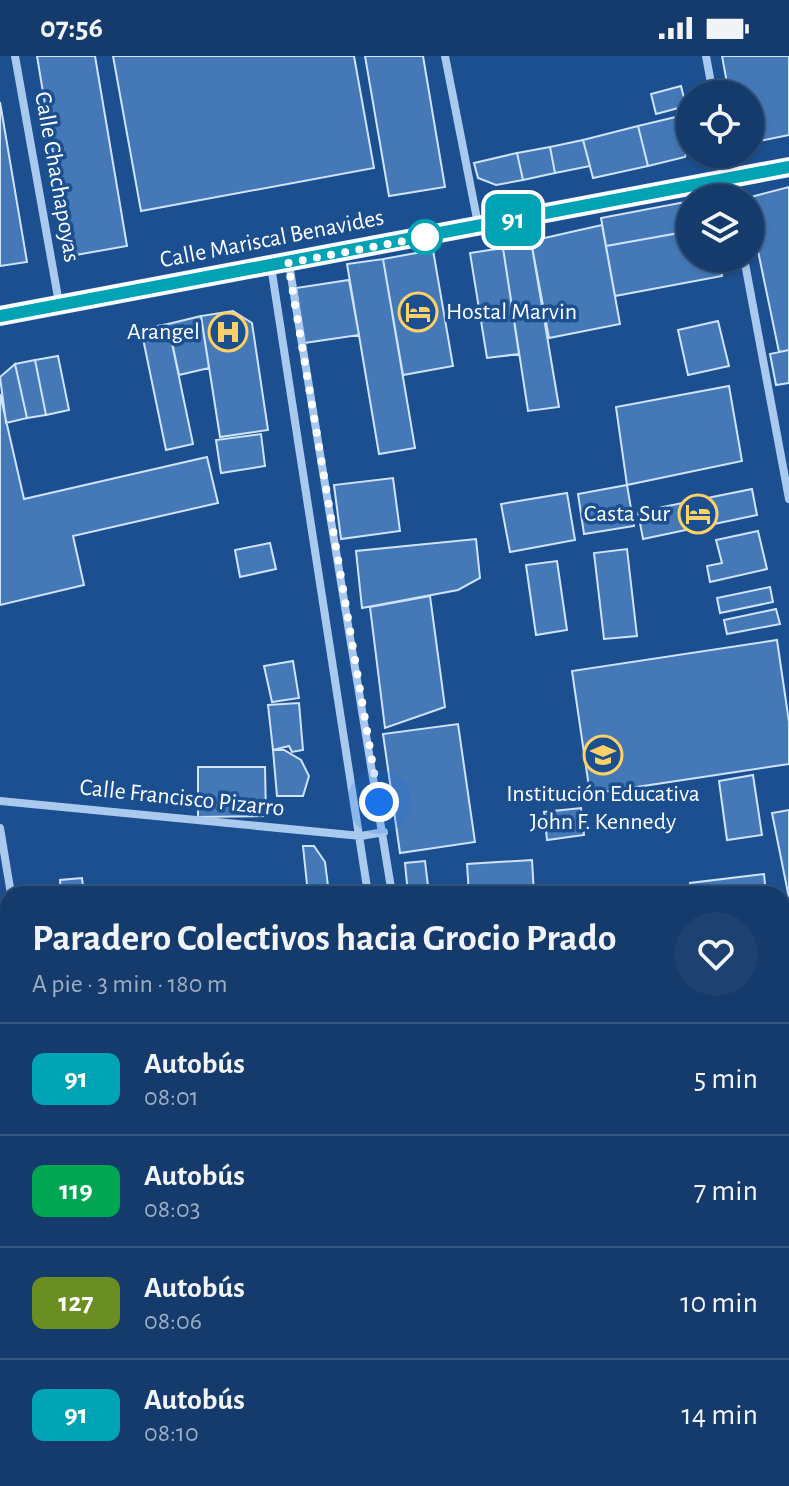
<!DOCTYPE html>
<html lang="es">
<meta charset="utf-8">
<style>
body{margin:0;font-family:"Alegreya Sans",sans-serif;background:#1d4271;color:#f1f3f6;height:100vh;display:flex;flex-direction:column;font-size:30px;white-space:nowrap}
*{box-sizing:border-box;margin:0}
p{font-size:26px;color:#9dadc1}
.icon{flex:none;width:44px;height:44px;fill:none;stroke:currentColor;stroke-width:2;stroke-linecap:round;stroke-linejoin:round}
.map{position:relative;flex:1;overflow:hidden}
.drawer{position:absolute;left:0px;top:830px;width:790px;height:600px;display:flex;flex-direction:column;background:#143b6b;border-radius:24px 24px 0 0;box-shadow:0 2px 6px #0004,0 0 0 2px #33557e}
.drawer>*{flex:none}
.badge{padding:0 16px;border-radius:12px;font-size:28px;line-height:52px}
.buttons{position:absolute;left:676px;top:24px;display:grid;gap:16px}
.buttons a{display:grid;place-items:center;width:88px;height:88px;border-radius:50%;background:#143b6b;box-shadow:0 2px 6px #0004,0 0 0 2px #33557e;font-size:40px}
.you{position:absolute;width:40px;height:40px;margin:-20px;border:6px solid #fff;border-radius:50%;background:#1a73e8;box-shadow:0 0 0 12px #1a73e833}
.map>.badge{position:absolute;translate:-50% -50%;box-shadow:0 0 0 4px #fff}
.round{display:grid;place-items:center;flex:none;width:84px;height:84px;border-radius:42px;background:#1d4271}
.summary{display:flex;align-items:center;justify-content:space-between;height:136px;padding:0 32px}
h1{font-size:38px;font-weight:700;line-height:60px}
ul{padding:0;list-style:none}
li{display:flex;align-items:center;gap:24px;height:112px;padding:0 32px;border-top:2px solid #33557e}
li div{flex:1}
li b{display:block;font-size:30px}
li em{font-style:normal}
li .badge{min-width:88px;font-weight:700;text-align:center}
.status{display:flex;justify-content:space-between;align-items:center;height:56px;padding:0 40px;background:#143b6b;direction:ltr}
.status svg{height:22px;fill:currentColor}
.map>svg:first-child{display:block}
.building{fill:#4478b7;stroke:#cfe3fa;stroke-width:2}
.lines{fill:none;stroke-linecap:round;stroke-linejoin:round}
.street{stroke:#a9c9ee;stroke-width:8}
.primary{stroke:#f0f6ff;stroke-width:20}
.highway{stroke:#fff;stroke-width:24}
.line-casing{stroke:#fff;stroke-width:18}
.line{stroke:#00a3b4;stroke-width:12}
.walk{stroke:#fff;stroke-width:8;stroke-dasharray:0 14.4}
.stop-dot{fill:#fff;stroke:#00a3b4;stroke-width:4}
.labels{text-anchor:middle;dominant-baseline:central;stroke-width:7;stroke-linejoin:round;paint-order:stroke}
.street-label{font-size:24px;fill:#fff;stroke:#1b4f8f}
.poi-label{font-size:24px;fill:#fff;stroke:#1b4f8f;text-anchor:end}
</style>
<div class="status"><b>07:56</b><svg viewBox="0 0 49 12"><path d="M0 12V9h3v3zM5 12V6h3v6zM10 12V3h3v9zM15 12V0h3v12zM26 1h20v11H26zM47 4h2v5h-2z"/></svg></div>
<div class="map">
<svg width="789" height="1430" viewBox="0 0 789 1430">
<rect width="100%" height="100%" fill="#1b4f8f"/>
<path class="building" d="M37,0H95L127,190L70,200Z
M113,0H354L374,112L141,155Z
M365,0H423L445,131L389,140Z
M722,0H789V79L750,87V38H729Z
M681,30L686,50L656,58L651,38Z
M0,46L27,206L0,210Z
M688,58L690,89L685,101L648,110L638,70Z
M638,70L648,110L593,122L583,84Z
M583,84L590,110L555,117L550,91Z
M550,91L555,117L523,124L517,97Z
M517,97L523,124L496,129L478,122L474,107Z
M789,131V294L779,296L747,142Z
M685,146L690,150V175L606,190L601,162Z
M602,169L620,268L549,282L531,185Z
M690,175V202H719L722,220L615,240L606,190Z
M531,185L559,351L528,355L503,192Z
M503,192L519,298L487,302L470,197Z
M433,194L453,310L403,319L383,203Z
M383,203L415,392L379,398L347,208Z
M349,224L359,279L304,287L296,232Z
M233,255L252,267L268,374L220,381L201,260Z
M201,260L209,312L179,319L168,268Z
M718,265L729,310L688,319L678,274Z
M168,268L193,388L166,394L141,273Z
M789,294V327L776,329L770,298Z
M58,300L69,354L46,359L35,304Z
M35,304L46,359L27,362L15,308Z
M15,308L27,362L6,367L0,321Z
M729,330L742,405L627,429L616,351Z
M0,338L24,443L207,401L218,447L73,480L84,529L0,549Z
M261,378L265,410L221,417L216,384Z
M393,422L400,475L341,483L334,429Z
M627,429L634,470L584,478L578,438Z
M752,433L757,459L643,483L638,456Z
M567,437L575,484L510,496L501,448Z
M758,475L767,513L710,526L707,510L722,507L716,484Z
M476,483L480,522L458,534L362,552L356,495Z
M270,487L276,513L240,521L235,494Z
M627,493L637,580L604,583L594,497Z
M557,505L567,574L536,579L526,509Z
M770,531L773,546L720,557L717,542Z
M430,540L445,651L385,672L370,551Z
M776,553L780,568L727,578L724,564Z
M777,584L789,666V708L590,738L572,615Z
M293,605L299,642L272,646L264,610Z
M299,647L303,694L292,696L289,690L273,694L268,649Z
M458,668L475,786L400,797L383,678Z
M273,694H284L301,704L309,720L303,740H277Z
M198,711H265L266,760L198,761Z
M753,719L762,779L727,784L719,725Z
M581,752L584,779L547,784L544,756Z
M789,754V842L772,757Z
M303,790H314L325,806L329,838H308Z
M532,804L534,838H469L467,808Z
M425,805L429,838H408L405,807Z
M764,818L766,838H691L690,827Z
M82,822L84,838H61L60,824Z
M0,994H8V1034L0,1028Z
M782,1137H787L785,1227L782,1226Z
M376,1422H402L413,1430H371Z"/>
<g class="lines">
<path class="street" d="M15,0L59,247
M445,0L478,168
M706,0L713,38
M724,98L732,142
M744,202L789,443
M289,208L392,838
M271,210L368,838
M0,745L361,780L384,776
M0,772L11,838
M0,1368L8,1406
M11,1422L13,1430"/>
<path class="primary" d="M0,260L789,111"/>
<path class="highway" d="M782,893L789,892
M0,910L8,911
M0,935H8
M782,941H789
M0,1078L8,1083
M505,1422L515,1430"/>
</g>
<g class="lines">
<g class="line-casing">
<path id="line" d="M0,260L789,111"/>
</g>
<use href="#line" class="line"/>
<path class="walk" d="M379,746L288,207L425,181"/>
</g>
<defs>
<g id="hotel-ring" transform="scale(2)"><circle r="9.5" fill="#1b4f8f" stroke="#ffd166" stroke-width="1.5"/><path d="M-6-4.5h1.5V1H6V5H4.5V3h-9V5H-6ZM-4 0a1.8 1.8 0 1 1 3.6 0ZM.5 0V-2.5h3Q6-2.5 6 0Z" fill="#ffd166"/></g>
<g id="hospital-ring" transform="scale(2)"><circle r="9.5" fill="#1b4f8f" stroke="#ffd166" stroke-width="1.5"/><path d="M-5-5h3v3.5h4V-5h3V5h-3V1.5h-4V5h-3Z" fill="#ffd166"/></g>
<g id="school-ring" transform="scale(2)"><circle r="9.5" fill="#1b4f8f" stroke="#ffd166" stroke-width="1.5"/><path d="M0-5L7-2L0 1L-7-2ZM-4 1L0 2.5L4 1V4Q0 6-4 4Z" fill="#ffd166"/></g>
</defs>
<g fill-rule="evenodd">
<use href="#hotel-ring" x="418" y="256"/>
<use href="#hospital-ring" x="228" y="276"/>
<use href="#hotel-ring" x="698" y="458"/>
<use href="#school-ring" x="603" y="699"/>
</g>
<circle class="stop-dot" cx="425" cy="181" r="16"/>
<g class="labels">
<g class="street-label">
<text transform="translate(57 121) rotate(80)">Calle Chachapoyas</text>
<text transform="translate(272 183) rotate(-11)">Calle Mariscal Benavides</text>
<text transform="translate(182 742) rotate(6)">Calle Francisco Pizarro</text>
</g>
<g class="poi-label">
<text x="446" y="256" text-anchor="start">Hostal Marvin</text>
<text x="200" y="276">Arangel</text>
<text x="670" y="458">Casta Sur</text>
<text x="603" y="738" text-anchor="middle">Institución Educativa<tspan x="603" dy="28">John F. Kennedy</tspan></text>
</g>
</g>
</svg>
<div class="buttons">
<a><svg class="icon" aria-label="locate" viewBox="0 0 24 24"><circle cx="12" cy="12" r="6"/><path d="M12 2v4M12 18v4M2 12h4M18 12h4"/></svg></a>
<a><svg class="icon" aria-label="layers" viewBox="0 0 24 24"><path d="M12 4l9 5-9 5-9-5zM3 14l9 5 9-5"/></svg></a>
</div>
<div class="you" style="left:379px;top:746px"></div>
<b class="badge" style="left:513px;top:164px;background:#00a3b4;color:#fff">91</b>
<section class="drawer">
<div class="summary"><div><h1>Paradero Colectivos hacia Grocio Prado</h1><p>A pie · 3 min · 180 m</p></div><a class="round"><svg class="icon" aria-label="heart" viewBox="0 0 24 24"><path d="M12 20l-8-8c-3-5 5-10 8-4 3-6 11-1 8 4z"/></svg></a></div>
<ul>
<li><span class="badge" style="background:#00a3b4;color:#fff">91</span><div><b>Autobús</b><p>08:01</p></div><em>5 min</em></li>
<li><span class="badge" style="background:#00a651;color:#fff">119</span><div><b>Autobús</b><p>08:03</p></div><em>7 min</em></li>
<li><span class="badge" style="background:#6b8e23;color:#fff">127</span><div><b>Autobús</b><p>08:06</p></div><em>10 min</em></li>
<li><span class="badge" style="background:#00a3b4;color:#fff">91</span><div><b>Autobús</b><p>08:10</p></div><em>14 min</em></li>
</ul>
</section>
</div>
